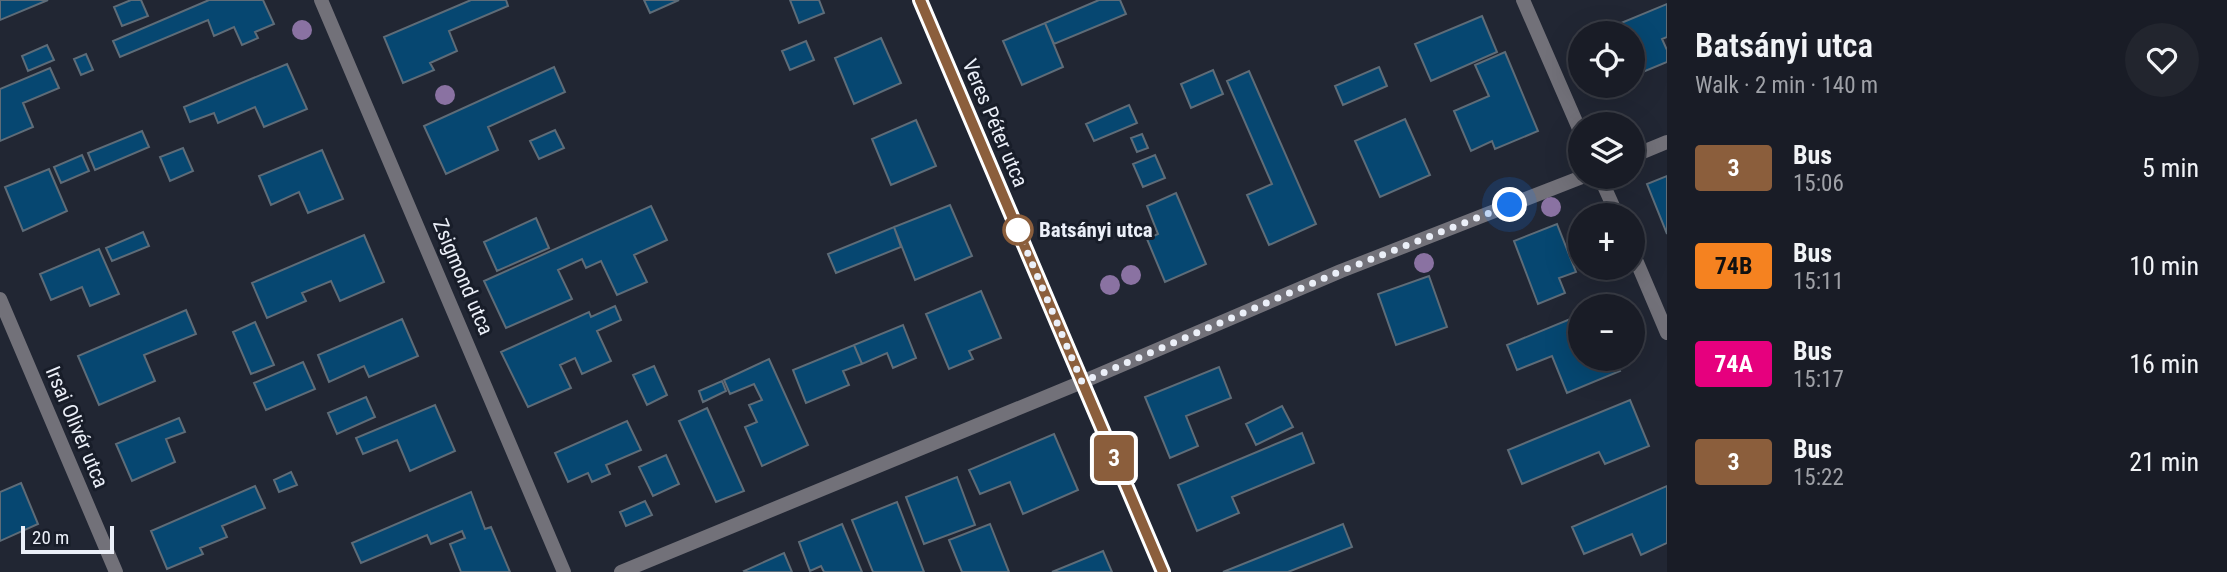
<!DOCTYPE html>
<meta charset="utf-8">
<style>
body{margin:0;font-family:"Roboto Condensed",sans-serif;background:#22252e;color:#f1f3f6;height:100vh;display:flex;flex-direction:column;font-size:26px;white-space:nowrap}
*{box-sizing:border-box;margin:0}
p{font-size:23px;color:#9fa1a7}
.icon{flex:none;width:38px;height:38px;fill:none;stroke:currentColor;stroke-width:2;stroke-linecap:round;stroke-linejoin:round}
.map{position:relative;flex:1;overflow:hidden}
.details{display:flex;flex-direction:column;background:#191c26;width:560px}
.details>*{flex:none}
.badge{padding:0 14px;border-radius:5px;font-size:24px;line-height:46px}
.controls{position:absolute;left:1568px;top:21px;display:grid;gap:14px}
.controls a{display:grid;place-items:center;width:77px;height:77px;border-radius:50%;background:#191c26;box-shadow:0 7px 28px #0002,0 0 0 2px #373a43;font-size:35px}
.scale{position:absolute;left:21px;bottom:18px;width:93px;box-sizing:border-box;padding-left:7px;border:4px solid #ebeff8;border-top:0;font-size:19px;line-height:24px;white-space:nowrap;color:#ebeff8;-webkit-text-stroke:5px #181d29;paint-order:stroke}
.you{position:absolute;width:35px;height:35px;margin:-18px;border:5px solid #fff;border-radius:50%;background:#1a73e8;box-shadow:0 0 0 10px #1a73e833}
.map>.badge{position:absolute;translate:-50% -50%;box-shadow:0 0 0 4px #fff}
.round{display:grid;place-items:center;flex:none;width:74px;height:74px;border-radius:37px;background:#22252e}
.head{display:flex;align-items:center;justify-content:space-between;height:119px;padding:0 28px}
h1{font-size:33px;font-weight:600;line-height:52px}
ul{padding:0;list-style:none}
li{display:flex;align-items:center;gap:21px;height:98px;padding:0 28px}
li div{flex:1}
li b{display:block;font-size:26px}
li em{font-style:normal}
li .badge{min-width:77px;font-weight:700;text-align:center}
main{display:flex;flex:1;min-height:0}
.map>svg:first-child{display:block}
.building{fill:#064771;stroke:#5e6c78;stroke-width:2}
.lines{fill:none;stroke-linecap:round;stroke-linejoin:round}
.street{stroke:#727179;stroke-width:14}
.tree{fill:#8a72a2}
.line-casing{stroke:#fff;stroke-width:16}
.line{stroke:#8b5e3c;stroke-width:10}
.walk{stroke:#ebeff8;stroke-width:7;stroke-dasharray:0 12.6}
.stop-dot{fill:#fff;stroke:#8b5e3c;stroke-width:3.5}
.labels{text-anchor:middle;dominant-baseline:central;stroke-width:6;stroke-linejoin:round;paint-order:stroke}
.street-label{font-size:21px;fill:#ebeff8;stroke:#181d29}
.stop-label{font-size:21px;font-weight:bold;fill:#ebeff8;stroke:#181d29;text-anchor:start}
</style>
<main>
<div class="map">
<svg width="1667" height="572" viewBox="0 0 1667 572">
<rect width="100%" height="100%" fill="#212633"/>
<path class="building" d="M0,0H48L0,20Z
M131,0H141L148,16L122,26L114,7Z
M209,0H263L274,24L255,32L258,38L242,45L234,27L214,36L208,20L120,57L113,41Z
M471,0H506L508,6L449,31L457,51L430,63L434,70L403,83L384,37Z
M644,0H679L650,13Z
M790,0H819L824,13L799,23Z
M1099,0H1120L1126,14L1054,44L1045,23Z
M1667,4V37L1662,39L1667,50V62L1633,76V33H1597Z
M1482,16L1497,52L1431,81L1415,44Z
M1045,23L1063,67L1022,85L1003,41Z
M881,38L901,83L854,104L835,58Z
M806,41L814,60L790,70L782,51Z
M47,45L54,60L28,71L22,56Z
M1505,52L1538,131L1495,149L1492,141L1471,151L1454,111L1489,96L1475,65Z
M86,54L93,70L81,75L74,59Z
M287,64L307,109L264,127L255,107L218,123L214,113L190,122L184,107Z
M554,67L565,92L488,127L498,150L446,174L424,126Z
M1379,67L1387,86L1343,105L1335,86Z
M50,68L59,88L23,103L33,127L0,141V89Z
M1213,70L1223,94L1191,108L1181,84Z
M1249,71L1316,224L1269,245L1247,195L1272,184L1227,81Z
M1129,105L1137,123L1094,141L1086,124Z
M1405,119L1430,175L1380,197L1355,141Z
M916,120L936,166L891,185L872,139Z
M555,130L564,148L539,159L530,141Z
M142,131L149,147L95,170L88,153Z
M1142,134L1148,148L1137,152L1131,138Z
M183,148L193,171L170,181L160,157Z
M322,150L343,199L308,213L299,192L271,205L259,176Z
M82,155L89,171L61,183L54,167Z
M1155,155L1165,178L1143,187L1133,164Z
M49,169L67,211L23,231L5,187Z
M1667,176V234L1647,184Z
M1176,193L1206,264L1165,282L1147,239L1158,234L1147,206Z
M950,205L972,256L915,280L894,227Z
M651,206L667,240L634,255L647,282L617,295L601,261L586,268L582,259L558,270L572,299L506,328L484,281Z
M536,218L549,248L497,271L484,242Z
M1557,224L1576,272L1559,278L1565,293L1538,304L1514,241Z
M894,227L901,247L836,273L828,254Z
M143,232L149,246L112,261L106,248Z
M364,235L384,282L340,301L331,281L302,293L306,301L267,318L252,283Z
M99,249L119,294L90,306L82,287L51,300L40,274Z
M1429,276L1447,327L1396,345L1378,294Z
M981,291L1001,338L969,351L973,359L949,369L926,314Z
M615,306L621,320L597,331L611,361L582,374L575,358L560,365L571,388L528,407L501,352L589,312L591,317Z
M186,310L196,334L144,355L155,381L99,405L78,356Z
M1580,315V359H1615L1620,371L1567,393L1552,356L1517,370L1507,345Z
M402,319L418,356L369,377L364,366L329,382L318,355Z
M255,322L274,365L251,374L233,332Z
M903,325L916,358L893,368L887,353L862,364L854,345Z
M854,345L862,364L843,371L849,385L806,403L793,370Z
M769,359L808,445L762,466L745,427L757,422L749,405L762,400L754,384L730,394L724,380Z
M303,362L315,389L266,410L254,383Z
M654,366L667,395L647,405L633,375Z
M1219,367L1231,398L1186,416L1198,446L1170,458L1145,397Z
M722,381L726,391L703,402L699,391Z
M366,397L375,417L337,434L328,413Z
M1630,400L1649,446L1605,464L1599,452L1522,484L1508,450Z
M435,405L455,451L410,471L397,440L363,454L356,438Z
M1282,406L1293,427L1256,445L1246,424Z
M707,408L744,491L716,502L679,421Z
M179,418L185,432L166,439L175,462L132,481L116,444Z
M627,421L641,450L606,465L610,474L592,482L588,473L568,482L555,453Z
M1302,433L1314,463L1232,497L1239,513L1197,531L1178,485Z
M1054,434L1078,490L1023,514L1010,482L980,494L969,470Z
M666,455L679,484L653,496L639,467Z
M291,472L297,485L279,492L274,480Z
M957,477L975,525L924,544L906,497Z
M21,483L38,524L0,541V492Z
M255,486L265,508L222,526L227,537L200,548L203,554L167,569L151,531Z
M1667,486V543L1641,555L1632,534L1584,554L1572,527Z
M471,492L485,529L491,527L510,572H461L450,544L465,538L462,531L431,544L427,535L361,563L352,543Z
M645,501L652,515L626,526L620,512Z
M897,502L924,572H873L852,520Z
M842,524L862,572H824L821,566L810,571L799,542Z
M990,524L1009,572H962L949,540Z
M1343,524L1352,547L1288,572H1223Z
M1103,551L1112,572H1052Z
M784,553L792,572H745L744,571Z"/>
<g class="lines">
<path class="street" d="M321,0L564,572
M920,0L1163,572
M1523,0L1580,131
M1633,156L1667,142
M1600,177L1617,215
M1633,253L1667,333
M0,299L116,572
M621,572L1082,382L1341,271L1582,177"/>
</g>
<g class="tree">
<circle cx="302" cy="30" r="10"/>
<circle cx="445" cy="95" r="10"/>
<circle cx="1551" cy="207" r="10"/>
<circle cx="1424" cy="263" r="10"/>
<circle cx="1131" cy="275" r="10"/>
<circle cx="1110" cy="285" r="10"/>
</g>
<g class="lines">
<g class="line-casing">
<path id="line" d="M920,0L1163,572"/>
</g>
<use href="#line" class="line"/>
<path class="walk" d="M1018,230L1082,382L1341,271L1510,205"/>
</g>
<circle class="stop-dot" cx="1018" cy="230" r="14"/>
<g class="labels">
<g class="street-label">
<text transform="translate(995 123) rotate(67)">Veres Péter utca</text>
<text transform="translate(463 277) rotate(67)">Zsigmond utca</text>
<text transform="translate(77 427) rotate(67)">Irsai Olivér utca</text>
</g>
<g class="stop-label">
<text x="1039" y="230">Batsányi utca</text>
</g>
</g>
</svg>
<div class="controls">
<a><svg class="icon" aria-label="locate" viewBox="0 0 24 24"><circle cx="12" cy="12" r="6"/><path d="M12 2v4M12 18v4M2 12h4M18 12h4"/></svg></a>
<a><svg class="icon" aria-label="layers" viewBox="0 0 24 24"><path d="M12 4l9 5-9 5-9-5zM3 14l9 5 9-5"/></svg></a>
<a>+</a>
<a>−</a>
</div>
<div class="scale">20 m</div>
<div class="you" style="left:1510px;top:205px"></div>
<b class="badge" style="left:1114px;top:458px;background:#8b5e3c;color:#fff">3</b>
</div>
<section class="details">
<div class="head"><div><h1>Batsányi utca</h1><p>Walk · 2 min · 140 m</p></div><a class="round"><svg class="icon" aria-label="heart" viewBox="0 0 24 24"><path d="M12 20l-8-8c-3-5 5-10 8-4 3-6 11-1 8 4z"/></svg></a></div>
<ul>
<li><span class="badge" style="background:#8b5e3c;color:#fff">3</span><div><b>Bus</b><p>15:06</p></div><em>5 min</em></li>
<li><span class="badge" style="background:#f58220;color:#111">74B</span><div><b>Bus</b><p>15:11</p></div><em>10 min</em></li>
<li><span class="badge" style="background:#e6007e;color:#fff">74A</span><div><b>Bus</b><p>15:17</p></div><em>16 min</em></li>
<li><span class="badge" style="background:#8b5e3c;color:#fff">3</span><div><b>Bus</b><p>15:22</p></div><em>21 min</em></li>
</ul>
</section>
</main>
